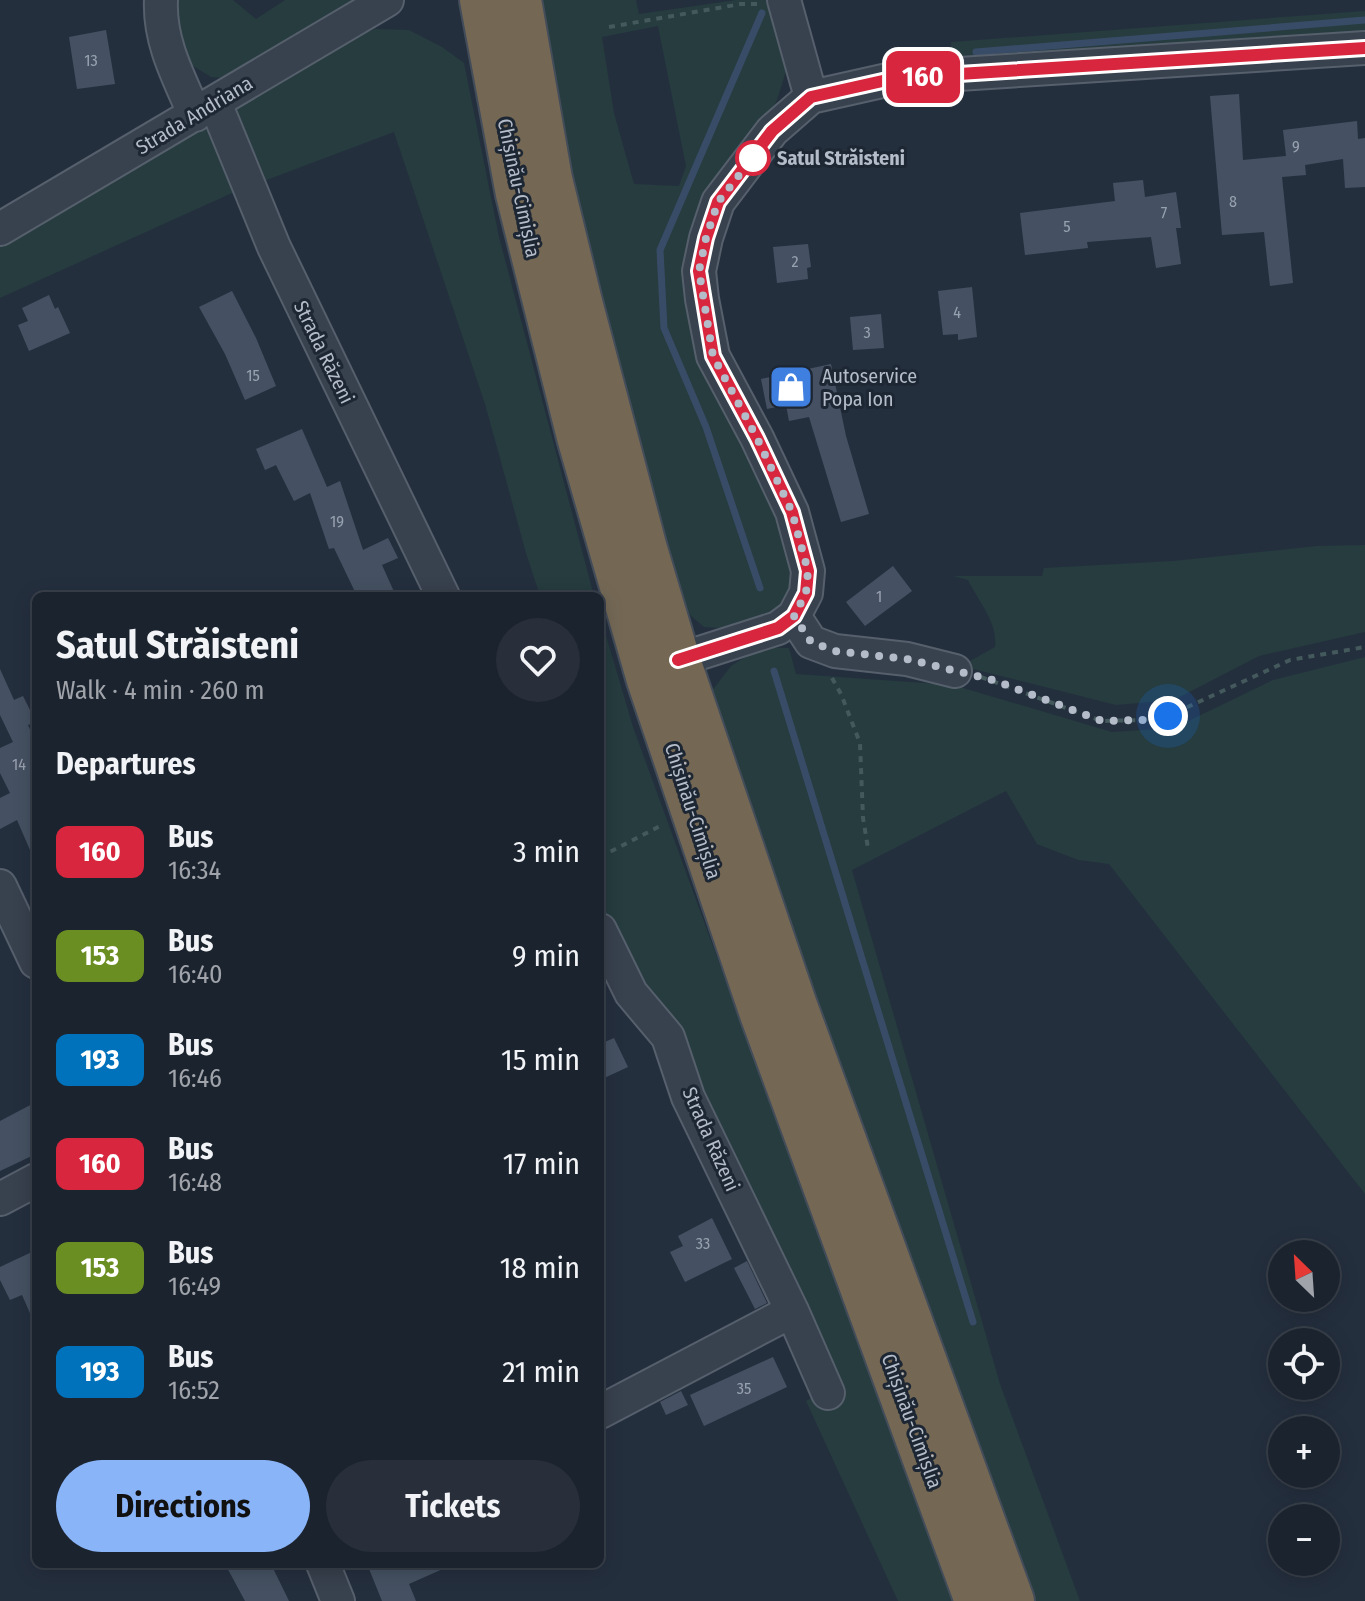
<!DOCTYPE html>
<meta charset="utf-8">
<style>
body{margin:0;font-family:"Fira Sans Condensed",sans-serif;background:#282f3a;color:#f1f3f6;height:100vh;display:flex;flex-direction:column;font-size:30px;white-space:nowrap}
*{box-sizing:border-box;margin:0}
p{font-size:26px;color:#a0a4aa}
.icon{flex:none;width:44px;height:44px;fill:none;stroke:currentColor;stroke-width:2;stroke-linecap:round;stroke-linejoin:round}
.map{position:relative;flex:1;overflow:hidden}
.details{position:absolute;left:32px;top:592px;width:572px;height:976px;display:flex;flex-direction:column;background:#1b232e;border-radius:12px;box-shadow:0 4px 20px #0003,0 0 0 2px #39404a}
.details>*{flex:none}
.badge{padding:0 16px;border-radius:12px;font-size:28px;line-height:52px}
.needle{width:52px;rotate:335deg}
.tools{position:absolute;left:1268px;top:1240px;display:grid;gap:16px}
.tools a{display:grid;place-items:center;width:72px;height:72px;border-radius:50%;background:#1b232e;box-shadow:0 4px 20px #0003,0 0 0 2px #39404a;font-size:40px}
.you{position:absolute;width:40px;height:40px;margin:-20px;border:6px solid #fff;border-radius:50%;background:#1a73e8;box-shadow:0 0 0 12px #1a73e833}
.map>.badge{position:absolute;translate:-50% -50%;box-shadow:0 0 0 4px #fff}
h2{padding:0 24px;font-size:30px;line-height:72px}
.round{display:grid;place-items:center;flex:none;width:84px;height:84px;border-radius:42px;background:#282f3a}
.summary{display:flex;align-items:center;justify-content:space-between;height:136px;padding:0 24px}
h1{font-size:38px;font-weight:700;line-height:60px}
.button{display:flex;gap:16px;margin-top:auto;padding:16px 24px}
.button a{flex:1;height:92px;border-radius:48px;background:#8ab4f8;color:#111;font-size:32px;font-weight:700;line-height:92px;text-align:center}
.button a+a{background:#282f3a;color:#f1f3f6}
ul{padding:0;list-style:none}
li{display:flex;align-items:center;gap:24px;height:104px;padding:0 24px}
li div{flex:1}
li b{display:block;font-size:30px}
li em{font-style:normal}
li .badge{min-width:88px;font-weight:700;text-align:center}
.map>svg:first-child{display:block}
.green{fill:#263c3f;fill-rule:evenodd}
.lines{fill:none;stroke-linecap:round;stroke-linejoin:round}
.stream{stroke:#394c67;stroke-width:7}
.building{fill:#455162}
.minor-casing{stroke:#565f6c;stroke-width:36}
.highway-casing{stroke:#434c59;stroke-width:48}
.path{stroke:#44595c;stroke-width:4;stroke-dasharray:6 6;stroke-linecap:butt}
.minor{stroke:#38414e;stroke-width:32}
.highway{stroke:#746855;stroke-width:44}
.line-casing{stroke:#fff;stroke-width:18}
.line{stroke:#d7263d;stroke-width:12}
.walk{stroke:#b4bcc9;stroke-width:8;stroke-dasharray:0 14.4}
.stop-dot{fill:#fff;stroke:#d7263d;stroke-width:4}
.labels{text-anchor:middle;dominant-baseline:central;stroke-width:6;stroke-linejoin:round;paint-order:stroke}
.number-label{font-size:16px;fill:#98a1af}
.street-label{font-size:20px;fill:#b4bcc9;stroke:#1d2633}
.stop-label{font-size:20px;font-weight:bold;fill:#b4bcc9;stroke:#1d2633;text-anchor:start}
.poi-label{font-size:20px;fill:#b4bcc9;stroke:#1d2633;text-anchor:start}
</style>
<div class="map">
<svg width="1365" height="1601" viewBox="0 0 1365 1601">
<rect width="100%" height="100%" fill="#242f3e"/>
<path class="green" d="M174,0H233L256,19L285,0H353L317,29L234,79L211,77L188,63L177,45Z
M540,0H636L639,14L736,0H773L787,68L777,100L764,126L711,192L693,226L688,249L773,501L797,588L778,612L750,624L724,628L704,627L690,615L679,587L639,450L574,189ZM658,26L686,166L679,186L634,184L614,113L602,37Z
M1365,11V31L952,58L951,42Z
M375,29L409,30L442,47L464,63L499,237L594,596H540L526,553L485,404L394,132L256,184L236,128L238,104L357,36Z
M208,125L241,189L0,298V242Z
M1365,545V632L1259,656L1174,700L1116,705L961,666L995,647C998,622 978,601 968,580L953,576H1042L1044,568L1173,561L1317,546Z
M600,615L633,727L952,1601H898L806,1401L834,1385L600,910Z
M761,647L789,648L796,674L953,685L1112,732L1174,728L1273,680L1365,657V1194L1109,864L1078,860L1037,844L1006,791L852,870L1000,1384L1080,1601H1029L822,1027L711,692L731,666Z"/>
<g class="lines">
<path class="stream" d="M976,52L1365,20
M760,588L706,427L664,328L660,250L762,13
M774,671L973,1322"/>
</g>
<path class="building" d="M106,30L115,84L77,89L69,37Z
M1239,94L1243,160L1286,156L1283,130L1357,121L1358,139L1365,138V187L1345,188L1343,159L1305,165L1306,175L1282,177L1293,283L1270,286L1264,232L1222,235L1210,96Z
M1143,180L1145,197L1176,192L1181,228H1176L1181,264L1156,268L1151,237L1087,242L1088,248L1025,255L1020,213L1115,201L1113,183Z
M808,244L811,267L807,268L808,279L777,283L773,247Z
M972,287L977,337L958,340V334L943,335L938,291Z
M232,291L256,338L276,386L245,400L225,354L199,307Z
M49,295L55,309L58,307L70,333L29,351L18,325L28,321L22,308Z
M881,314L884,348L853,350L850,317Z
M831,364L846,436L869,514L841,522L809,417L789,421L786,405L767,409L761,379Z
M302,429L327,487L340,481L363,550L388,538L398,558L382,565L396,596H357L334,548L329,549L310,493L294,501L276,465L265,470L256,449Z
M893,566L912,591L865,626L846,602Z
M0,669L14,700L23,696L36,722L28,725L36,743V864L17,820L0,829V798L10,793L0,773V748L13,742L0,715Z
M614,1038L628,1067L600,1080V1044Z
M36,1102V1154L0,1171V1121Z
M712,1218L732,1259L685,1282L670,1252L683,1246L678,1236Z
M36,1250V1327L22,1295L10,1300L0,1280V1267Z
M747,1261L767,1303L755,1309L734,1268Z
M773,1357L787,1387L704,1426L690,1395Z
M681,1391L688,1405L666,1415L660,1402Z
M225,1564H271L289,1601H245Z
M367,1564H454L409,1584L416,1601H382Z"/>
<g class="lines">
<g class="minor-casing">
<path id="minor" d="M161,0C159,42 179,78 195,115
M784,0L811,97
M215,103L274,247L443,596
M0,229L387,0
M794,616L811,642L835,651L907,659L955,671
M678,660L778,628L794,616L806,593L808,571L792,512L757,438L713,356L702,299L699,271L706,238L718,202L772,131L811,97L896,78L1365,48
M0,886L36,962
M600,930L631,993L668,1037L688,1097L792,1311L828,1393
M0,1199L36,1180
M600,1412L792,1311
M323,1564L338,1601"/>
</g>
<g class="highway-casing">
<path id="highway" d="M482,0L518,194L579,437L649,680L762,1014L977,1601
M519,0L550,179L580,302L645,549L678,660L794,1003L1012,1601"/>
</g>
<path class="path" d="M609,27L741,4H757
M981,677L1102,721L1142,720L1168,716L1290,660L1365,647
M832,678L841,694L860,743L863,818L868,848
M600,857L662,825"/>
<use href="#minor" class="minor"/>
<use href="#highway" class="highway"/>
</g>
<g class="lines">
<g class="line-casing">
<path id="line" d="M678,660L778,628L794,616L806,593L808,571L792,512L757,438L713,356L699,271L706,238L718,202L772,131L811,97L896,78L1365,48"/>
</g>
<use href="#line" class="line"/>
<path class="walk" d="M753,158L759,150L718,202L706,238L699,271L713,356L757,438L792,512L808,571L806,593L794,616L811,642L835,651L907,659L993,680L1102,721L1142,720L1168,716"/>
</g>
<defs>
<g id="shop-square" transform="scale(2.3)"><rect x="-9" y="-9" width="18" height="18" rx="4" fill="#3f7fe0" stroke="#1d2633"/><path d="M-5-2.5h2.3a2.7 3.5 0 0 1 5.4 0H5L5.5 6h-11ZM-1.5-2.5h3a1.5 2.3 0 0 0-3 0Z" fill="#fff"/></g>
</defs>
<g fill-rule="evenodd">
<use href="#shop-square" x="791" y="387"/>
</g>
<circle class="stop-dot" cx="753" cy="158" r="16"/>
<g class="labels">
<g class="number-label">
<text x="91" y="60">13</text>
<text x="1296" y="146">9</text>
<text x="1233" y="201">8</text>
<text x="1164" y="212">7</text>
<text x="1067" y="226">5</text>
<text x="795" y="261">2</text>
<text x="957" y="312">4</text>
<text x="867" y="332">3</text>
<text x="253" y="375">15</text>
<text x="337" y="521">19</text>
<text x="879" y="596">1</text>
<text x="19" y="764">14</text>
<text x="703" y="1243">33</text>
<text x="744" y="1388">35</text>
</g>
<g class="street-label">
<text transform="translate(194 115) rotate(-31)">Strada Andriana</text>
<text transform="translate(519 188) rotate(78)">Chișinău-Cimișlia</text>
<text transform="translate(324 352) rotate(64)">Strada Răzeni</text>
<text transform="translate(693 811) rotate(72)">Chișinău-Cimișlia</text>
<text transform="translate(711 1139) rotate(66)">Strada Răzeni</text>
<text transform="translate(912 1421) rotate(70)">Chișinău-Cimișlia</text>
</g>
<g class="stop-label">
<text x="777" y="158">Satul Străisteni</text>
</g>
<g class="poi-label">
<text x="822" y="376">Autoservice<tspan x="822" dy="23">Popa Ion</tspan></text>
</g>
</g>
</svg>
<div class="tools">
<a><svg class="needle" viewBox="-14 -14 28 28"><path d="M0-13l5 13h-10z" fill="#e53935"/><path d="M0 13l5-13h-10z" fill="#a0a4aa"/></svg></a>
<a><svg class="icon" aria-label="locate" viewBox="0 0 24 24"><circle cx="12" cy="12" r="6"/><path d="M12 2v4M12 18v4M2 12h4M18 12h4"/></svg></a>
<a>+</a>
<a>−</a>
</div>
<div class="you" style="left:1168px;top:716px"></div>
<b class="badge" style="left:923px;top:77px;background:#d7263d;color:#fff">160</b>
<section class="details">
<div class="summary"><div><h1>Satul Străisteni</h1><p>Walk · 4 min · 260 m</p></div><a class="round"><svg class="icon" aria-label="heart" viewBox="0 0 24 24"><path d="M12 20l-8-8c-3-5 5-10 8-4 3-6 11-1 8 4z"/></svg></a></div>
<h2>Departures</h2>
<ul>
<li><span class="badge" style="background:#d7263d;color:#fff">160</span><div><b>Bus</b><p>16:34</p></div><em>3 min</em></li>
<li><span class="badge" style="background:#6b8e23;color:#fff">153</span><div><b>Bus</b><p>16:40</p></div><em>9 min</em></li>
<li><span class="badge" style="background:#0072bc;color:#fff">193</span><div><b>Bus</b><p>16:46</p></div><em>15 min</em></li>
<li><span class="badge" style="background:#d7263d;color:#fff">160</span><div><b>Bus</b><p>16:48</p></div><em>17 min</em></li>
<li><span class="badge" style="background:#6b8e23;color:#fff">153</span><div><b>Bus</b><p>16:49</p></div><em>18 min</em></li>
<li><span class="badge" style="background:#0072bc;color:#fff">193</span><div><b>Bus</b><p>16:52</p></div><em>21 min</em></li>
</ul>
<div class="button"><a>Directions</a><a>Tickets</a></div>
</section>
</div>
